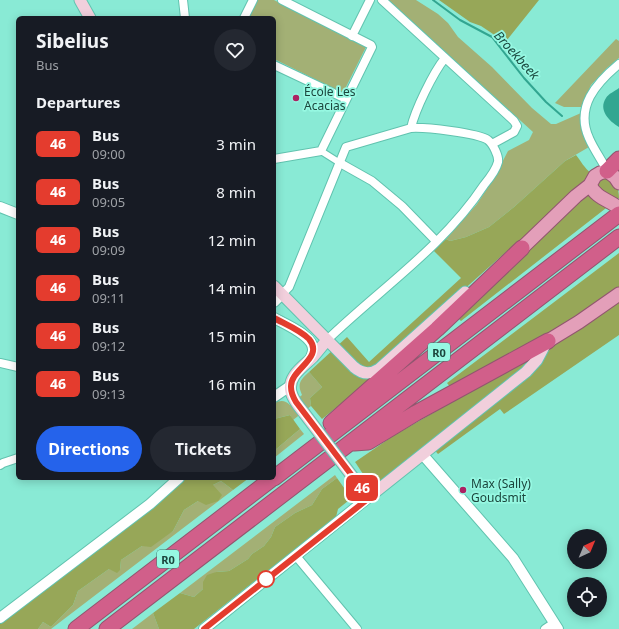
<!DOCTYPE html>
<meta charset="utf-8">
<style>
body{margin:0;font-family:"Noto Sans",sans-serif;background:#242831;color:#f1f3f6;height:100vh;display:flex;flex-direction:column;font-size:15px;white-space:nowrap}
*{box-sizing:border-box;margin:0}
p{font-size:13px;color:#9ea1a6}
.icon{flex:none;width:22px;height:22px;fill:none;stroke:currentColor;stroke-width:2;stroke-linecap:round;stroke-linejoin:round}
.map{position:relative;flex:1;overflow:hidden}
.panel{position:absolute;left:16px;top:16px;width:260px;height:464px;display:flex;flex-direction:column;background:#171b24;border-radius:6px;box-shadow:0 2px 10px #0003}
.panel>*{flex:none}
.badge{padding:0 8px;border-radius:6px;font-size:14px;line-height:26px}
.needle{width:26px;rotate:44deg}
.buttons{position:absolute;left:567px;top:529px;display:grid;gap:8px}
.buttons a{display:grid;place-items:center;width:40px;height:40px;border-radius:50%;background:#171b24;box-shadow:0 2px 10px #0003;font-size:20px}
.map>.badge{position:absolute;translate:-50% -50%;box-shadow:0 0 0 2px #fff}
h2{padding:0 20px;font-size:15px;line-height:36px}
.round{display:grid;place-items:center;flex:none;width:42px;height:42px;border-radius:21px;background:#242831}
.headline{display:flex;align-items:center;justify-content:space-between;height:68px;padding:0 20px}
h1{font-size:19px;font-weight:700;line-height:30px}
.button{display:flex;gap:8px;margin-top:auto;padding:8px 20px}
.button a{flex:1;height:46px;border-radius:24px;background:#2563eb;color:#fff;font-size:16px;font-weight:700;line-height:46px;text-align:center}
.button a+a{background:#242831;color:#f1f3f6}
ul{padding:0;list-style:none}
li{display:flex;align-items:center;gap:12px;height:48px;padding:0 20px}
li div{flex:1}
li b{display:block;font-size:15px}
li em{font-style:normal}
li .badge{min-width:44px;font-weight:700;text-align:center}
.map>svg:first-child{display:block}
.green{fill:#a3b075}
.forest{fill:#97a758}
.water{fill:#32a691}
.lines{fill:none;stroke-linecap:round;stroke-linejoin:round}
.stream{stroke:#32a691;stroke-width:2}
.pedestrian-casing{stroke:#61c3af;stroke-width:8}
.minor-casing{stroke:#61c3af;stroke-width:10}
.tertiary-casing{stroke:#61c3af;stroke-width:12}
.secondary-casing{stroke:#61c3af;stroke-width:13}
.primary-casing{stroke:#91566f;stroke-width:15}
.motorway-casing{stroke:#91566f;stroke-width:17}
.pedestrian{stroke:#fff;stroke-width:6}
.minor{stroke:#fff;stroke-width:8}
.tertiary{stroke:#fff;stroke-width:10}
.secondary{stroke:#f1cfdc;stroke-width:11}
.primary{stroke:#e39fb9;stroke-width:13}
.motorway{stroke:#d15f8a;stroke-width:15}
.secondary-bridge-casing{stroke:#61c3af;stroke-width:13;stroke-linecap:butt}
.secondary-bridge{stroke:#f1cfdc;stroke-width:11}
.line-casing{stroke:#fff;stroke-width:9}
.line{stroke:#e43c2e;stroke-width:6}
.poi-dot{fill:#ac2162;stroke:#96f8e2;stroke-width:1.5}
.stop-dot{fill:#fff;stroke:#e43c2e;stroke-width:2}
.labels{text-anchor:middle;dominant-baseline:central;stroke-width:3.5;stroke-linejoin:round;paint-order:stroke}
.shield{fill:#96f8e2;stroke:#407b6e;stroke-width:1}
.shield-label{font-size:11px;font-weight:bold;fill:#1b453c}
.poi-label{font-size:12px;fill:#1b453c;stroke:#96f8e2;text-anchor:start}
.water-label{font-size:13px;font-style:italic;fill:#1b4b41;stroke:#96f8e2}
</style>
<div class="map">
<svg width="619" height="629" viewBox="0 0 619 629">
<rect width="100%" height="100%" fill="#89ead5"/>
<path class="green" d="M257,0H274L366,47L343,93L274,59V18H248Z
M388,0H416L438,14L448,23L458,37L492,67L532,108L551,124H556L581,113L582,130L589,147L565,161L514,207L489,227L466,237L450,241L446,239L477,204L494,178L508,151L529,140L533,132Z
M616,39L619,41V58L607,68L591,85L581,107H564L555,103Z
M309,372L322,387L310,398L311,406L293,420L290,415L274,419V403C281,400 285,400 290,405L302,395C297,384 300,380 309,372Z
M300,429L304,434L274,458V451Z
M335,475L337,478L322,489L312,505L295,513L275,527L271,537L264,546L252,554L248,559L229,571L216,572L203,589L194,597L180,593Z
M221,481L233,490L51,629H38L43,622L51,627L73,605L78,591L109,569L120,570L121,560L142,546L173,531L184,510L198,501L213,485Z
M153,613L159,629H132Z"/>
<path class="forest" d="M439,0H539L503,45L493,34L481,26L470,22Z
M576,155C580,160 585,169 591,173C603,182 619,174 619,198L461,321L458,318L517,261L507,251L377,367L373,378L322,419L311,406L310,398L322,387L309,372L347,337L369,362L461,278L433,250L446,239L450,241L466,237L489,227L514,207L565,161Z
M619,253V335L504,414L500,409L438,454L429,444L381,481C366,483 363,473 355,462L393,436L459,398L447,383Z
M290,415L300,429L274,451V419Z
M186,478H249L233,490L221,481L213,485L222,495L218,501L206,505L198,501L184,510L173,531L151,547L142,546L121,560L120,570L117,573L109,569L78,591L73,605L51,627L43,622L38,629H0V622L160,500Z
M337,478L347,492L348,501L338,509L336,517L194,629H159L153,613L180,593L194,597L203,589V582L207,575L216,572L229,571L248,559L252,554L264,546L271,537L275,527L295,513L312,505L322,489Z"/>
<path class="water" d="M619,88V127C609,121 598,110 606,98C608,94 615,91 619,88Z"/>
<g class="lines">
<path class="stream" d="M433,0L460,20L492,37L524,78L546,102L562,116"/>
<g class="pedestrian-casing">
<path id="pedestrian" d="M321,151L340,163"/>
</g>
<g class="minor-casing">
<path id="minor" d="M183,0L185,18
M382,0L514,121L517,126L514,132L492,144
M244,18L253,0
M352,36L370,0
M274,65L346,99
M411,128C415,110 433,73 445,58
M274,159L321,151L372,47L371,45L282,0
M340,163L372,181L402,206L436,241
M607,171C602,160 594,150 589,138C575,107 596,83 619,64
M282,294L289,287L346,147L411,128C425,127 478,133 488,140C493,144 499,156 498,162C496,170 489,179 484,185C443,247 380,289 327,340
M0,363L18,367
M0,465L3,463L18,458
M296,556L357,629
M545,629L554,623"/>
</g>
<g class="tertiary-casing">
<path id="tertiary" d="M0,207L18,214
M274,302L282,294
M274,318C285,324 314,336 313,350C313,353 311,357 310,360
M274,397L290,386
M423,455L513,558L558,629
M0,618L150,504L179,478
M204,629L369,497"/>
</g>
<g class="secondary-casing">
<path id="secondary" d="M80,0L90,18
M274,286L354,367C362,374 370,375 379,369L465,292
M304,413C299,407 293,400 291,392C287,376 304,366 313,357C318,351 323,345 327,340
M355,480L369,497L526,372L537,360L547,341"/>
</g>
<g class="primary-casing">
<path id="primary" d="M590,185C596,198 609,200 619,208
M522,248L576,196L590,185L595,176L600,173L607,171L615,177L619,183
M548,341L579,322L619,294"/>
</g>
<g class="motorway-casing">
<path id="motorway" d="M607,171L619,159
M331,423L437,329L522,248
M354,443L368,442L416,413L548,341
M274,478L619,214
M76,629L273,478
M107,629L619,237"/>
</g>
<use href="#pedestrian" class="pedestrian"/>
<use href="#minor" class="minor"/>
<use href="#tertiary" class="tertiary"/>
<use href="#secondary" class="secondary"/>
<use href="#primary" class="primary"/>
<use href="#motorway" class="motorway"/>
<g class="secondary-bridge-casing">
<path id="secondary-bridge" d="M304,413L355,480"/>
</g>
<use href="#secondary-bridge" class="secondary-bridge"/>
</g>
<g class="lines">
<g class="line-casing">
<path id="line" d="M204,629L369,498L296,402C293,397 291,393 291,387C290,369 325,358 309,339C300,330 285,324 274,318"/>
</g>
<use href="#line" class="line"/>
</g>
<g class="poi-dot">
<circle cx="296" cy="98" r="4"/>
<circle cx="463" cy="490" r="4"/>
</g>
<circle class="stop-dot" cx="266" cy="579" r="8"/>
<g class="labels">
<g class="shield">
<rect x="428" y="343" width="22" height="18" rx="3"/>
<rect x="157" y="550" width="22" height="18" rx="3"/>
</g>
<g class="shield-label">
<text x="439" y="352">R0</text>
<text x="168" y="559">R0</text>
</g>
<g class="poi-label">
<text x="304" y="91">École Les<tspan x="304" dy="14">Acacias</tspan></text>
<text x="471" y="483">Max (Sally)<tspan x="471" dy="14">Goudsmit</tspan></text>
</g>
<g class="water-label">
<text transform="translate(517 55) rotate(48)">Broekbeek</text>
</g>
</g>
</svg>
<div class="buttons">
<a><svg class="needle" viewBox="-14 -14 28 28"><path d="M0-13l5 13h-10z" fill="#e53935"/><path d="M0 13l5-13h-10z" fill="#9ea1a6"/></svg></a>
<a><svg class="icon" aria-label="locate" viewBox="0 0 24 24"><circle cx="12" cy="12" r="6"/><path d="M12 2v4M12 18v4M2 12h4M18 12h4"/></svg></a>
</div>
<b class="badge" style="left:362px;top:488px;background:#e43c2e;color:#fff">46</b>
<section class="panel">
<div class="headline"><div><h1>Sibelius</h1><p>Bus</p></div><a class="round"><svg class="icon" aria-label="heart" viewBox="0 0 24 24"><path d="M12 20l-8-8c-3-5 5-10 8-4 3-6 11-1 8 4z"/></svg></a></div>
<h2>Departures</h2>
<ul>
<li><span class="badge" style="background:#e43c2e;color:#fff">46</span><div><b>Bus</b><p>09:00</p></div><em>3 min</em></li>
<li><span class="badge" style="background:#e43c2e;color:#fff">46</span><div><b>Bus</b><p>09:05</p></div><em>8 min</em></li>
<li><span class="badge" style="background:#e43c2e;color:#fff">46</span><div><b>Bus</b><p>09:09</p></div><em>12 min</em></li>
<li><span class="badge" style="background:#e43c2e;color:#fff">46</span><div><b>Bus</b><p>09:11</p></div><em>14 min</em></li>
<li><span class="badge" style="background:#e43c2e;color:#fff">46</span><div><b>Bus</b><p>09:12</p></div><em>15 min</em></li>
<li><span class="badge" style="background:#e43c2e;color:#fff">46</span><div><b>Bus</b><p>09:13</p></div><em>16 min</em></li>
</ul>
<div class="button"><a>Directions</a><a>Tickets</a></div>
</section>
</div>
